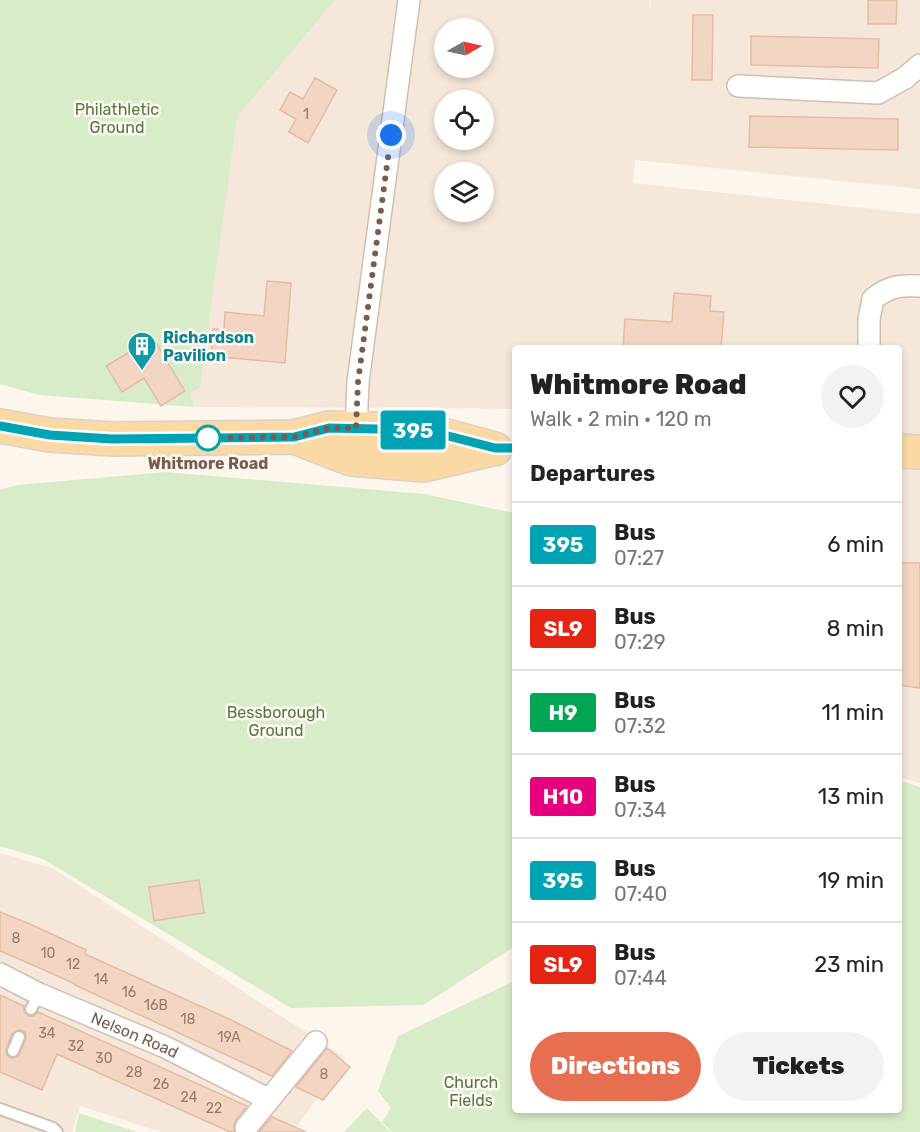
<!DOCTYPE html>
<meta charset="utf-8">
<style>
body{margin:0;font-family:Rubik,sans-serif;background:#f2f2f2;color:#222;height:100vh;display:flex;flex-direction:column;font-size:22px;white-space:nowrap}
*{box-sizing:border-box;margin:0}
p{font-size:20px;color:#767676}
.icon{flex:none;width:33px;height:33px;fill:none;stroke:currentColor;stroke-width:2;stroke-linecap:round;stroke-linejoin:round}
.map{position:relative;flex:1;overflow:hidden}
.details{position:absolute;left:512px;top:345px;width:390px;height:768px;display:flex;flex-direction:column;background:#fff;border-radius:6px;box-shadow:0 3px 9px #0003}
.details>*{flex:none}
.badge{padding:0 12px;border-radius:4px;font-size:21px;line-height:39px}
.needle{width:39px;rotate:81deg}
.tools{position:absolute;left:434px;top:18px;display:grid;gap:12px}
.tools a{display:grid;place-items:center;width:60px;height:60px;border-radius:50%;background:#fff;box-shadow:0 3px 9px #0003;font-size:30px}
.you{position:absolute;width:30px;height:30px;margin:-15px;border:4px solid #fff;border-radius:50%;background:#1a73e8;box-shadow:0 0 0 9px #1a73e833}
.map>.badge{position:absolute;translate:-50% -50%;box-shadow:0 0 0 3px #fff}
h2{padding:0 18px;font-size:22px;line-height:54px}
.round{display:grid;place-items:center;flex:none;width:63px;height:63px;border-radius:32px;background:#f2f2f2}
.head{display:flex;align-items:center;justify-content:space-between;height:102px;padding:0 18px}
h1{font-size:28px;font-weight:800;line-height:45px}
.button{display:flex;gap:12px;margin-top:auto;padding:12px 18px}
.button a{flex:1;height:69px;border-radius:36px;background:#e76f51;color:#fff;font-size:24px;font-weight:800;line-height:69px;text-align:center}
.button a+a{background:#f2f2f2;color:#222}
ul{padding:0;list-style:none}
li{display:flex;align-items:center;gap:18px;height:84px;padding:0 18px;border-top:2px solid #e0e0e0}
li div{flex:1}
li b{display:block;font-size:22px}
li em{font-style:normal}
li .badge{min-width:66px;font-weight:700;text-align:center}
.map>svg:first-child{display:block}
.residential{fill:#f5e8da;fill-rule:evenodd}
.green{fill:#d8ecc9}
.building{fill:#f3d5c3;stroke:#e6bba3;stroke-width:1.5;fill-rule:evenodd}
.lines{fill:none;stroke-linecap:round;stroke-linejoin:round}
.service-casing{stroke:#d1beb0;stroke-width:14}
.minor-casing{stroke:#d1beb0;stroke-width:24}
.primary-casing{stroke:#dad1cd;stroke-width:36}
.service{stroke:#fff;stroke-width:10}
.minor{stroke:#fff;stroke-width:21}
.primary{stroke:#fbd9a5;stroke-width:33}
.line-casing{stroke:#fff;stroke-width:14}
.line{stroke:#00a3b4;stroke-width:9}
.walk{stroke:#7a5c4d;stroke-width:6;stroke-dasharray:0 10.8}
.stop-dot{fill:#fff;stroke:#00a3b4;stroke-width:3}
.labels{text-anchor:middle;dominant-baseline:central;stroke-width:5;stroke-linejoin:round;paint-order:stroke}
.number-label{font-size:14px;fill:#987a6a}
.park-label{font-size:16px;fill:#537a41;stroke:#fffaf3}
.culture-label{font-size:16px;font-weight:bold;fill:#0d838f;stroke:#fffaf3;text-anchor:start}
.stop-label{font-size:16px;font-weight:bold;fill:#7a5c4d;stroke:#fffaf3}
.street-label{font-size:16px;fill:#7a5c4d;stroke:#fffaf3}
</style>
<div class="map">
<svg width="920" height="1132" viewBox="0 0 920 1132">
<rect width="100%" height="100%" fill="#fdf6ec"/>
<path class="residential" d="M335,0H650L649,13L651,0H920V189L635,160L633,183L920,214V783L899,777L898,348H514V409L431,408L194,407L191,392L200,386L236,117ZM444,28H483V68H444ZM444,100H483V140H444ZM444,172H483V212H444Z
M0,853L52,868L346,1058L293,1132H161L80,1106L72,1132H0Z"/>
<path class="green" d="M0,0H335L237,117L200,387L191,393L194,407L39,395L0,384Z
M166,472L424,494L514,513V947L423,1005L291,1008L43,859L0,846V490L17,485Z
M899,780L920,787V1132H392L382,1122L391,1108L378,1091L398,1036L514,981V1110H898Z
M367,1108L390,1132H344Z
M79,1113L137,1132H75Z"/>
<path class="building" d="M868,0H897L896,24H868Z
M693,15H713L712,80H692Z
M751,36L879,39L878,68L751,65Z
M315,78L337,90L308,143L289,132L296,119L280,110L290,92L303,99Z
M750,116L898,119V150L749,147Z
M267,281L291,283L285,363L211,356L213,329L224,330L225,312L264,316Z
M674,293L711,296L710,311L724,312L721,348H623L625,319L672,322Z
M153,338L185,391L161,406L144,378L122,392L106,366Z
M898,563H920V688L898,685Z
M199,880L204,913L154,921L149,887Z
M0,912L30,924L86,950L85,954L229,1019L292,1051L272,1076L75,985V984L42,969L0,951Z
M0,995L24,1006V1012L28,1016H34L38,1012L247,1106L236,1120L234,1125V1132H230L57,1054L42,1090L0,1072ZM19,1030L25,1032L26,1039L18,1057L11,1058L7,1055L6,1049L12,1034Z
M327,1048L350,1067L323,1100L296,1087Z
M272,1117L306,1132H259Z"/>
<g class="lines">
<g class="service-casing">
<path id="service" d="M31,1009L39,994
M13,1051L19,1037
M0,1109L53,1128L57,1132"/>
</g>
<g class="minor-casing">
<g id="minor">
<path d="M738,86L878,93L905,78L920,65"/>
<path d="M869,348V319L873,299C890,286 899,285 920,286"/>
<path d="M356,428L358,382L409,0"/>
<path id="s1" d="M0,974L39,994L165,1047L268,1099"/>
<path d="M246,1128L316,1042"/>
</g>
</g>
<g class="primary-casing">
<path id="primary" d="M0,426L50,435L113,439L294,437L329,428L425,430L495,449
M294,437L351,459L424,465L492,449
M898,451L920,452"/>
</g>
<use href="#service" class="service"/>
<use href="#minor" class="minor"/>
<use href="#primary" class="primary"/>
</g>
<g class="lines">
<g class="line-casing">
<path id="line" d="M0,426L50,435L112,439L294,437L329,428L425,430L495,448H514"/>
</g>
<use href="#line" class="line"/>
<path class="walk" d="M208,438H203L294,437L329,428H356L358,382L391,135"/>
</g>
<defs>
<g id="building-pin" transform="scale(1.5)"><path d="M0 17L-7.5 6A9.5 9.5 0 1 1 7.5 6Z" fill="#0f9aa8" stroke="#fffaf3"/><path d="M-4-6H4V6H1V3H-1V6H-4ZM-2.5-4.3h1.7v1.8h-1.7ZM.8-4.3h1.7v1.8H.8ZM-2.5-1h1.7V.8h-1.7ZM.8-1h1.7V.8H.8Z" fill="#fff"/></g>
</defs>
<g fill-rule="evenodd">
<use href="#building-pin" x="142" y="346"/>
</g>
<circle class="stop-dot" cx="208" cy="438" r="12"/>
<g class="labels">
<g class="number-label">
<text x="306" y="114">1</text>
<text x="16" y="938">8</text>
<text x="48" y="953">10</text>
<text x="73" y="964">12</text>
<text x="101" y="979">14</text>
<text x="129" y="992">16</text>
<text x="156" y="1005">16B</text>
<text x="188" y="1019">18</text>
<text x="47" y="1033">34</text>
<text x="229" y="1037">19A</text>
<text x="76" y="1046">32</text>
<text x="104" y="1058">30</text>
<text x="134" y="1072">28</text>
<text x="324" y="1074">8</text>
<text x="161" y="1084">26</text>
<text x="189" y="1097">24</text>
<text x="214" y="1108">22</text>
</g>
<g class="park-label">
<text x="117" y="109">Philathletic<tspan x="117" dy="18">Ground</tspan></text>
<text x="276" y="712">Bessborough<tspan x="276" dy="18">Ground</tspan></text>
<text x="471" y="1082">Church<tspan x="471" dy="18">Fields</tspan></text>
</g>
<g class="culture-label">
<text x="163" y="337">Richardson<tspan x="163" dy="18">Pavilion</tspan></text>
</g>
<g class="stop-label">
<text x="208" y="463">Whitmore Road</text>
</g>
<g class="street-label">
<text stroke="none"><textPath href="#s1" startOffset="148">Nelson Road</textPath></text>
</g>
</g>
</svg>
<div class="tools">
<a><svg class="needle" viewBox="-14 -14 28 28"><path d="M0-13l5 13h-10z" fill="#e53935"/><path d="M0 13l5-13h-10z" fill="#767676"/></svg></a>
<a><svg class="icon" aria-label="locate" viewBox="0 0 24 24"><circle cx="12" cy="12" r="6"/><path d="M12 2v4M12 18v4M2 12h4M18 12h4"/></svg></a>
<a><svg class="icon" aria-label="layers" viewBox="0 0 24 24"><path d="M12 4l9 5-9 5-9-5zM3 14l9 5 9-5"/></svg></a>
</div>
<div class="you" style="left:391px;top:135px"></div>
<b class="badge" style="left:413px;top:430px;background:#00a3b4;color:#fff">395</b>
<section class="details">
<div class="head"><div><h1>Whitmore Road</h1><p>Walk · 2 min · 120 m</p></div><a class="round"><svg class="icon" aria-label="heart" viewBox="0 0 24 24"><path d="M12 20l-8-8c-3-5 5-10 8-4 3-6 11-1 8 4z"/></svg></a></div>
<h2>Departures</h2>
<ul>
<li><span class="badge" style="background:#00a3b4;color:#fff">395</span><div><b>Bus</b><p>07:27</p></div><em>6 min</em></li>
<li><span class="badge" style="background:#e42313;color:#fff">SL9</span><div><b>Bus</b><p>07:29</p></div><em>8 min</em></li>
<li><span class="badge" style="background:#00a651;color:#fff">H9</span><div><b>Bus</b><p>07:32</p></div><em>11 min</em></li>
<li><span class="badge" style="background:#e6007e;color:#fff">H10</span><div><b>Bus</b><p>07:34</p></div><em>13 min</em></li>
<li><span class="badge" style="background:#00a3b4;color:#fff">395</span><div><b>Bus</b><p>07:40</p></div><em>19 min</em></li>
<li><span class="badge" style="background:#e42313;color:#fff">SL9</span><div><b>Bus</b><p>07:44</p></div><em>23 min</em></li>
</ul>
<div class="button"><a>Directions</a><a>Tickets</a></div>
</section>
</div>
